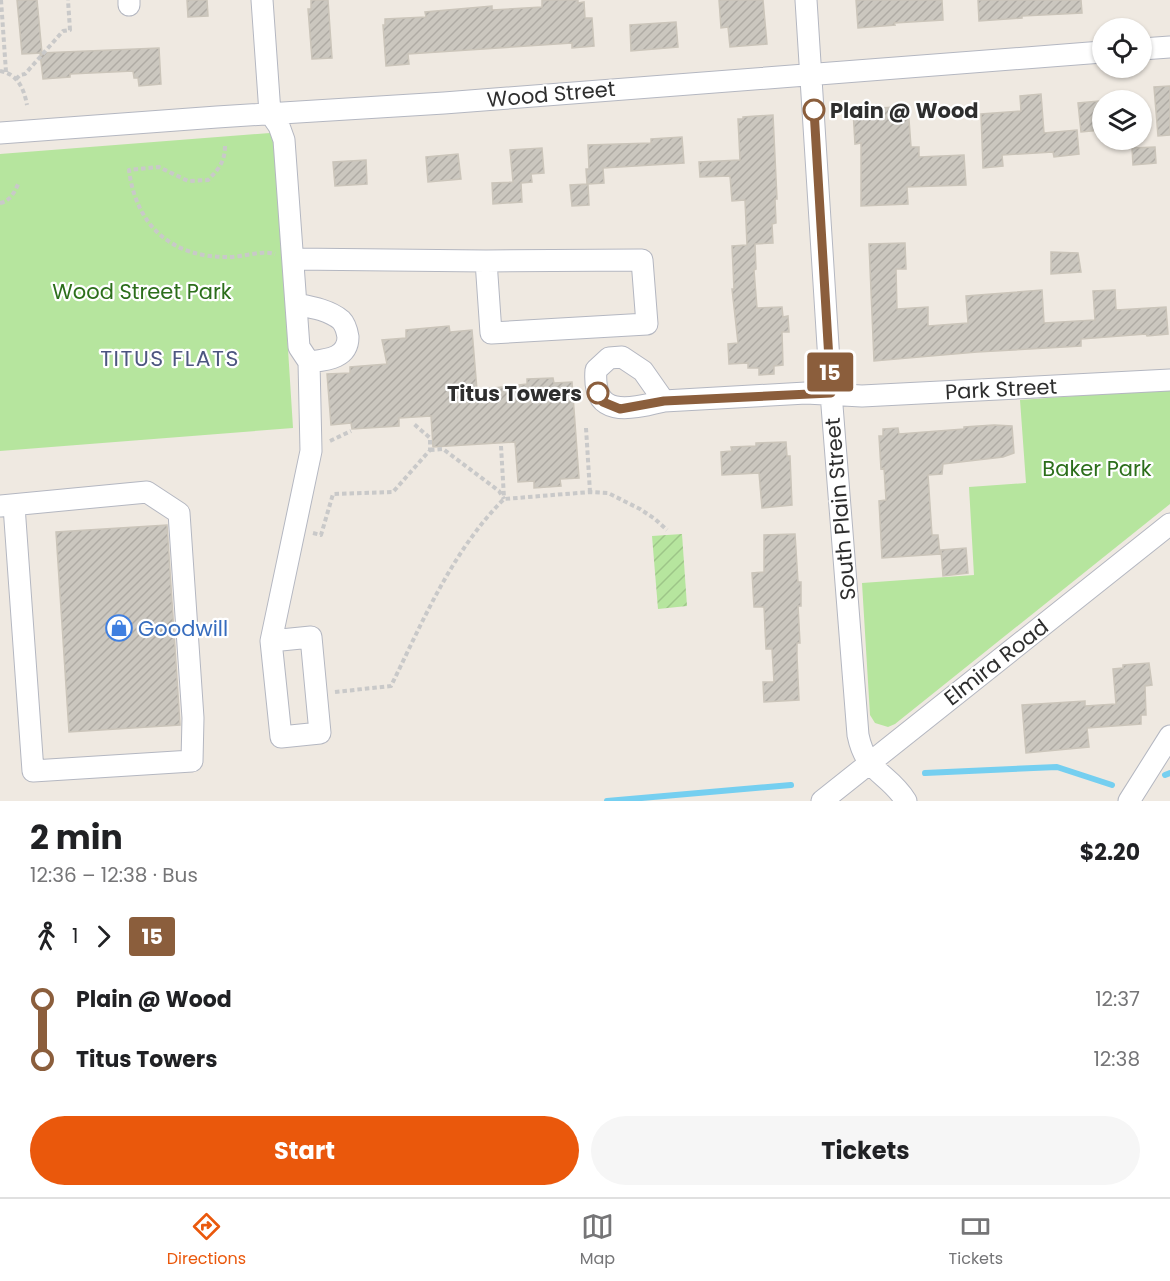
<!DOCTYPE html>
<meta charset="utf-8">
<style>
body{margin:0;font-family:Poppins,sans-serif;background:#f6f6f6;color:#202124;height:100vh;display:flex;flex-direction:column;font-size:22px;white-space:nowrap}
*{box-sizing:border-box;margin:0}
p{font-size:20px;color:#757577}
.icon{flex:none;width:33px;height:33px;fill:none;stroke:currentColor;stroke-width:2;stroke-linecap:round;stroke-linejoin:round}
.map{position:relative;height:801px;overflow:hidden}
.panel{display:flex;flex-direction:column;background:#fff;flex:1}
.panel>*{flex:none}
.badge{padding:0 12px;border-radius:4px;font-size:21px;line-height:39px}
.buttons{position:absolute;left:1092px;top:18px;display:grid;gap:12px}
.buttons a{display:grid;place-items:center;width:60px;height:60px;border-radius:50%;background:#fff;box-shadow:0 2px 4px #0004;font-size:30px}
.map>.badge{position:absolute;translate:-50% -50%;box-shadow:0 0 0 3px #fff}
.legs{display:flex;align-items:center;gap:9px;height:66px;padding:0 30px;font-size:20px}
.legs p{margin-inline-start:auto}
.head{display:flex;align-items:center;justify-content:space-between;height:102px;padding:0 30px}
h1{font-size:33px;font-weight:700;line-height:45px}
.action{display:flex;gap:12px;margin-top:auto;padding:12px 30px}
.action a{flex:1;height:69px;border-radius:36px;background:#ea580c;color:#fff;font-size:24px;font-weight:700;line-height:69px;text-align:center}
.action a+a{background:#f6f6f6;color:#202124}
ul{padding:0 30px;list-style:none}
li{display:flex;align-items:center;gap:21px;height:60px;font-size:22px}
li i{display:grid;place-items:center;width:9px;height:100%;margin:0 8px;background:currentColor}
li i::after{content:'';width:15px;height:15px;margin:-8px;border:4px solid;border-radius:50%;background:#fff}
li p{margin-inline-start:auto}
li:first-child i{background:linear-gradient(#0000 50%,currentColor 0)}
li:last-child i{background:linear-gradient(currentColor 50%,#0000 0)}
.dock{display:flex;justify-content:space-around;align-items:center;height:84px;border-top:2px solid #e0e0e0;background:#fff;font-size:16px;color:#757577}
.dock a{display:grid;justify-items:center;gap:3px}
.dock .active{color:#ea580c}
.map>svg:first-child{display:block}
.park{fill:#b6e59e}
.garden{fill:url(#garden-furrows)}
.lines{fill:none;stroke-linecap:round;stroke-linejoin:round}
.stream{stroke:#75cff0;stroke-width:6}
.building{fill:url(#building-hatch);stroke:#cbc5ba;stroke-width:1.5}
.minor-casing{stroke:#b4b7c1;stroke-width:23}
.path{stroke:#c9c9c9;stroke-width:4;stroke-dasharray:4.5 3;stroke-linecap:butt}
.minor{stroke:#fff;stroke-width:21}
.line-1-casing{stroke:#fff;stroke-width:14}
.line-1{stroke:#8b5e3c;stroke-width:9}
.stop-1-dot{fill:#fff;stroke:#8b5e3c;stroke-width:3}
.labels{text-anchor:middle;dominant-baseline:central;stroke-width:4.5;stroke-linejoin:round;paint-order:stroke}
.street-label{font-size:21px;fill:#2e2e2e;stroke:#fff}
.stop-label{font-size:21px;font-weight:bold;fill:#2e2e2e;stroke:#fff;text-anchor:start}
.park-label{font-size:21px;fill:#2c6e1b;stroke:#fff}
.shop-label{font-size:21px;fill:#366cbe;stroke:#fff;text-anchor:start}
.neighbourhood-label{font-size:22px;letter-spacing:1.5px;fill:#4d5680;stroke:#fff}
</style>
<div class="map">
<svg width="1170" height="801" viewBox="0 0 1170 801">
<defs>
<pattern id="garden-furrows" width="10" height="10" patternUnits="userSpaceOnUse" patternTransform="scale(1.5)"><rect width="10" height="10" fill="#b6e59e"/><path d="M-1 1l2-2M0 10L10 0M9 11l2-2" fill="none" stroke="#9dc588"/></pattern>
<pattern id="building-hatch" width="6" height="6" patternUnits="userSpaceOnUse" patternTransform="scale(1.5)"><rect width="6" height="6" fill="#cbc7bf"/><path d="M-1 1l2-2M0 6l6-6M5 7l2-2" fill="none" stroke="#afaba4"/></pattern>
</defs>
<rect width="100%" height="100%" fill="#efe9e1"/>
<path class="park" d="M270,133L275,144L293,428L0,451V154Z
M1170,389V504L895,724L888,727L875,723L870,715L862,583L974,575L969,487L1026,483L1020,400Z"/>
<path class="garden" d="M682,534L687,606L658,609L652,536Z"/>
<g class="lines">
<path class="stream" d="M925,773L1057,767L1112,785
M1165,775L1170,773
M607,801L791,785"/>
</g>
<path class="building" d="M17,0H37L42,53L22,54Z
M187,0H207L208,16L188,17Z
M311,0H328L332,58L312,59L308,9H311Z
M542,0H578V3L584,2L585,18H592L594,46L572,48V43L408,54L409,64L386,66L383,25H385V19L426,17L425,12L492,6V10L542,7Z
M719,0H763L767,44L730,47L728,27L721,28Z
M856,0H942L943,20L894,23L895,25L858,28Z
M978,0H1081L1082,13L1022,16V18L979,21Z
M676,22L678,47L631,51L630,25Z
M159,48L161,84L139,86L138,78H134L133,71L70,74V77L43,79L40,53Z
M1170,86V135L1158,136L1154,87Z
M1041,94L1044,133L1077,130L1079,154L1054,157L1053,152L1002,155L1003,166L983,168L981,114L1021,111L1020,96Z
M1099,101L1102,130L1081,132L1078,103Z
M908,106L911,147H919V157L964,155L966,185L907,187L908,204L861,206V143L855,144L853,110Z
M773,115L777,199H775L776,223L772,224L773,243L755,244L756,269L754,270L757,308L782,307L783,317L788,316L789,332H782L783,365L774,366V374L759,375V368H748V363L729,364L728,344L738,343L732,289H734L732,246L747,245L745,200L732,201L730,176L700,177L699,162L740,160L738,119H743V117Z
M682,137L684,163L603,168L604,183L588,184L589,205L572,206L570,185L587,184L586,169H589L588,145L651,143V139Z
M1155,147L1156,163L1133,165L1132,148Z
M542,148L544,173L531,174L532,182L521,183L522,202L493,204L492,183L513,182L510,150Z
M458,154L461,179L428,182L426,157Z
M366,160L367,184L335,186L333,162Z
M905,243L906,269H896L897,309L928,307V326L968,323L966,296L1042,290L1044,323L1095,320L1093,291L1115,290L1116,310L1166,307L1168,334L1147,336L1146,334L1081,339V346L977,352L874,361L869,244Z
M1051,252L1078,253L1081,272L1051,274Z
M449,326L450,332L472,330L477,390L527,384V379L553,378L554,383L572,382L579,478L560,479L561,486L534,488V481L518,482L515,442L433,447L431,416L399,418V426L352,429L351,423L331,425L327,374L350,373V367L387,364L382,340L406,338V330Z
M994,425L1012,426L1014,453L1003,457L943,464L942,474L928,475L932,535H938L940,554L882,558L879,501L886,500L884,468L881,469L879,436H883V429L898,428L899,434L964,429V427Z
M786,442L787,456H790L792,505L762,508L759,473L722,475L721,452L732,451L731,447L756,446V443Z
M167,525L180,725L69,732L56,532Z
M795,534L798,582H801V606H798L800,643H797V656L799,700L764,702L763,682H774L772,649H766L764,607H754L752,573L764,572V535Z
M966,548L968,573L943,576L941,550Z
M1149,663L1152,685L1145,686L1146,715H1141V724L1087,728L1089,747L1026,753L1022,705L1085,701V706L1116,704L1113,669L1123,668V665Z"/>
<g class="lines">
<g class="minor-casing">
<path id="minor" d="M129,0V5
M262,0L270,113L279,126L284,140L299,347L309,362C325,360 348,359 348,337C347,331 345,324 341,320C329,310 311,307 296,304
M806,0L831,393L858,735C866,774 888,772 906,801
M1142,49L1170,47
M0,133L217,117L444,103L1102,52
M293,259L486,261L491,333L647,324L642,260L486,261
M622,357L643,371L664,401C630,409 592,419 596,370L609,358Z
M664,401L806,393L862,396L1170,380
M0,506L147,492L179,513L193,718L192,761L33,771L14,506
M271,641L311,637L320,733L281,737L271,641L311,451L309,362
M822,801L1170,524
M1129,801L1170,736"/>
</g>
<path class="path" d="M1,0L6,72
M0,71C18,74 24,89 27,105
M16,79L20,75L25,74L63,31L70,30L68,0
M225,146C225,161 219,169 208,180L188,181L159,167L129,170C136,226 172,258 229,257C243,257 261,250 275,254
M0,203C11,201 15,191 19,182
M586,428L590,492
M330,441L351,431
M501,446L504,498
M430,450L443,449L499,491L504,499
M313,533L321,535L333,494L393,492L430,450V438L414,424
M335,692L391,686C423,621 452,551 504,499L590,492L608,493L640,509L655,519L667,530"/>
<use href="#minor" class="minor"/>
</g>
<g class="lines">
<g class="line-1-casing">
<path id="line-1" d="M598,393L603,402L620,409L664,401L831,393L814,110"/>
</g>
<use href="#line-1" class="line-1"/>
</g>
<defs>
<g id="shop-ring" transform="scale(1.35)"><circle r="9.5" fill="#fff" stroke="#3f7fe0" stroke-width="1.5"/><path d="M-5-2.5h2.3a2.7 3.5 0 0 1 5.4 0H5L5.5 6h-11ZM-1.5-2.5h3a1.5 2.3 0 0 0-3 0Z" fill="#3f7fe0"/></g>
</defs>
<g fill-rule="evenodd">
<use href="#shop-ring" x="119" y="628"/>
</g>
<g class="stop-1-dot">
<circle cx="814" cy="110" r="10"/>
<circle cx="598" cy="393" r="10"/>
</g>
<g class="labels">
<g class="street-label">
<text transform="translate(551 94) rotate(-5)">Wood Street</text>
<text transform="translate(1001 389) rotate(-3)">Park Street</text>
<text transform="translate(840 509) rotate(-95)">South Plain Street</text>
<text transform="translate(996 662) rotate(-38)">Elmira Road</text>
</g>
<g class="stop-label">
<text x="830" y="110">Plain @ Wood</text>
<text x="582" y="393" text-anchor="end">Titus Towers</text>
</g>
<g class="park-label">
<text x="142" y="291">Wood Street Park</text>
<text x="1097" y="468">Baker Park</text>
</g>
<g class="shop-label">
<text x="138" y="628">Goodwill</text>
</g>
<g class="neighbourhood-label">
<text x="170" y="358">TITUS FLATS</text>
</g>
</g>
</svg>
<div class="buttons">
<a><svg class="icon" aria-label="locate" viewBox="0 0 24 24"><circle cx="12" cy="12" r="6"/><path d="M12 2v4M12 18v4M2 12h4M18 12h4"/></svg></a>
<a><svg class="icon" aria-label="layers" viewBox="0 0 24 24"><path d="M12 4l9 5-9 5-9-5zM3 14l9 5 9-5"/></svg></a>
</div>
<b class="badge" style="left:830px;top:372px;background:#8b5e3c;color:#fff">15</b>
</div>
<section class="panel">
<div class="head"><div><h1>2 min</h1><p>12:36 – 12:38 · Bus</p></div><b>$2.20</b></div>
<div class="legs"><svg class="icon" aria-label="walk" viewBox="0 0 24 24"><circle cx="13" cy="4" r="2"/><path d="M13 8l-2 6 4 7M11 14l-3 7M7 12l3-4h3l4 4"/></svg>1<svg class="icon" aria-label="forward" viewBox="0 0 24 24"><path d="M9 5l7 7-7 7"/></svg><b class="badge" style="background:#8b5e3c;color:#fff">15</b></div>
<ul>
<li><i style="color:#8b5e3c"></i><b>Plain @ Wood</b><p>12:37</p></li>
<li><i style="color:#8b5e3c"></i><b>Titus Towers</b><p>12:38</p></li>
</ul>
<div class="action"><a>Start</a><a>Tickets</a></div>
</section>
<nav class="dock">
<a class="active"><svg class="icon" aria-label="directions" viewBox="0 0 24 24"><path d="M12 3l9 9-9 9-9-9zM9 14v-3h6M13 9l2 2-2 2"/></svg>Directions</a>
<a><svg class="icon" aria-label="map" viewBox="0 0 24 24"><path d="M3 6l6-2 6 2 6-2v14l-6 2-6-2-6 2zM9 4v14M15 6v14"/></svg>Map</a>
<a><svg class="icon" aria-label="tickets" viewBox="0 0 24 24"><path d="M3 7h18v10H3zM15 7v10"/></svg>Tickets</a>
</nav>
